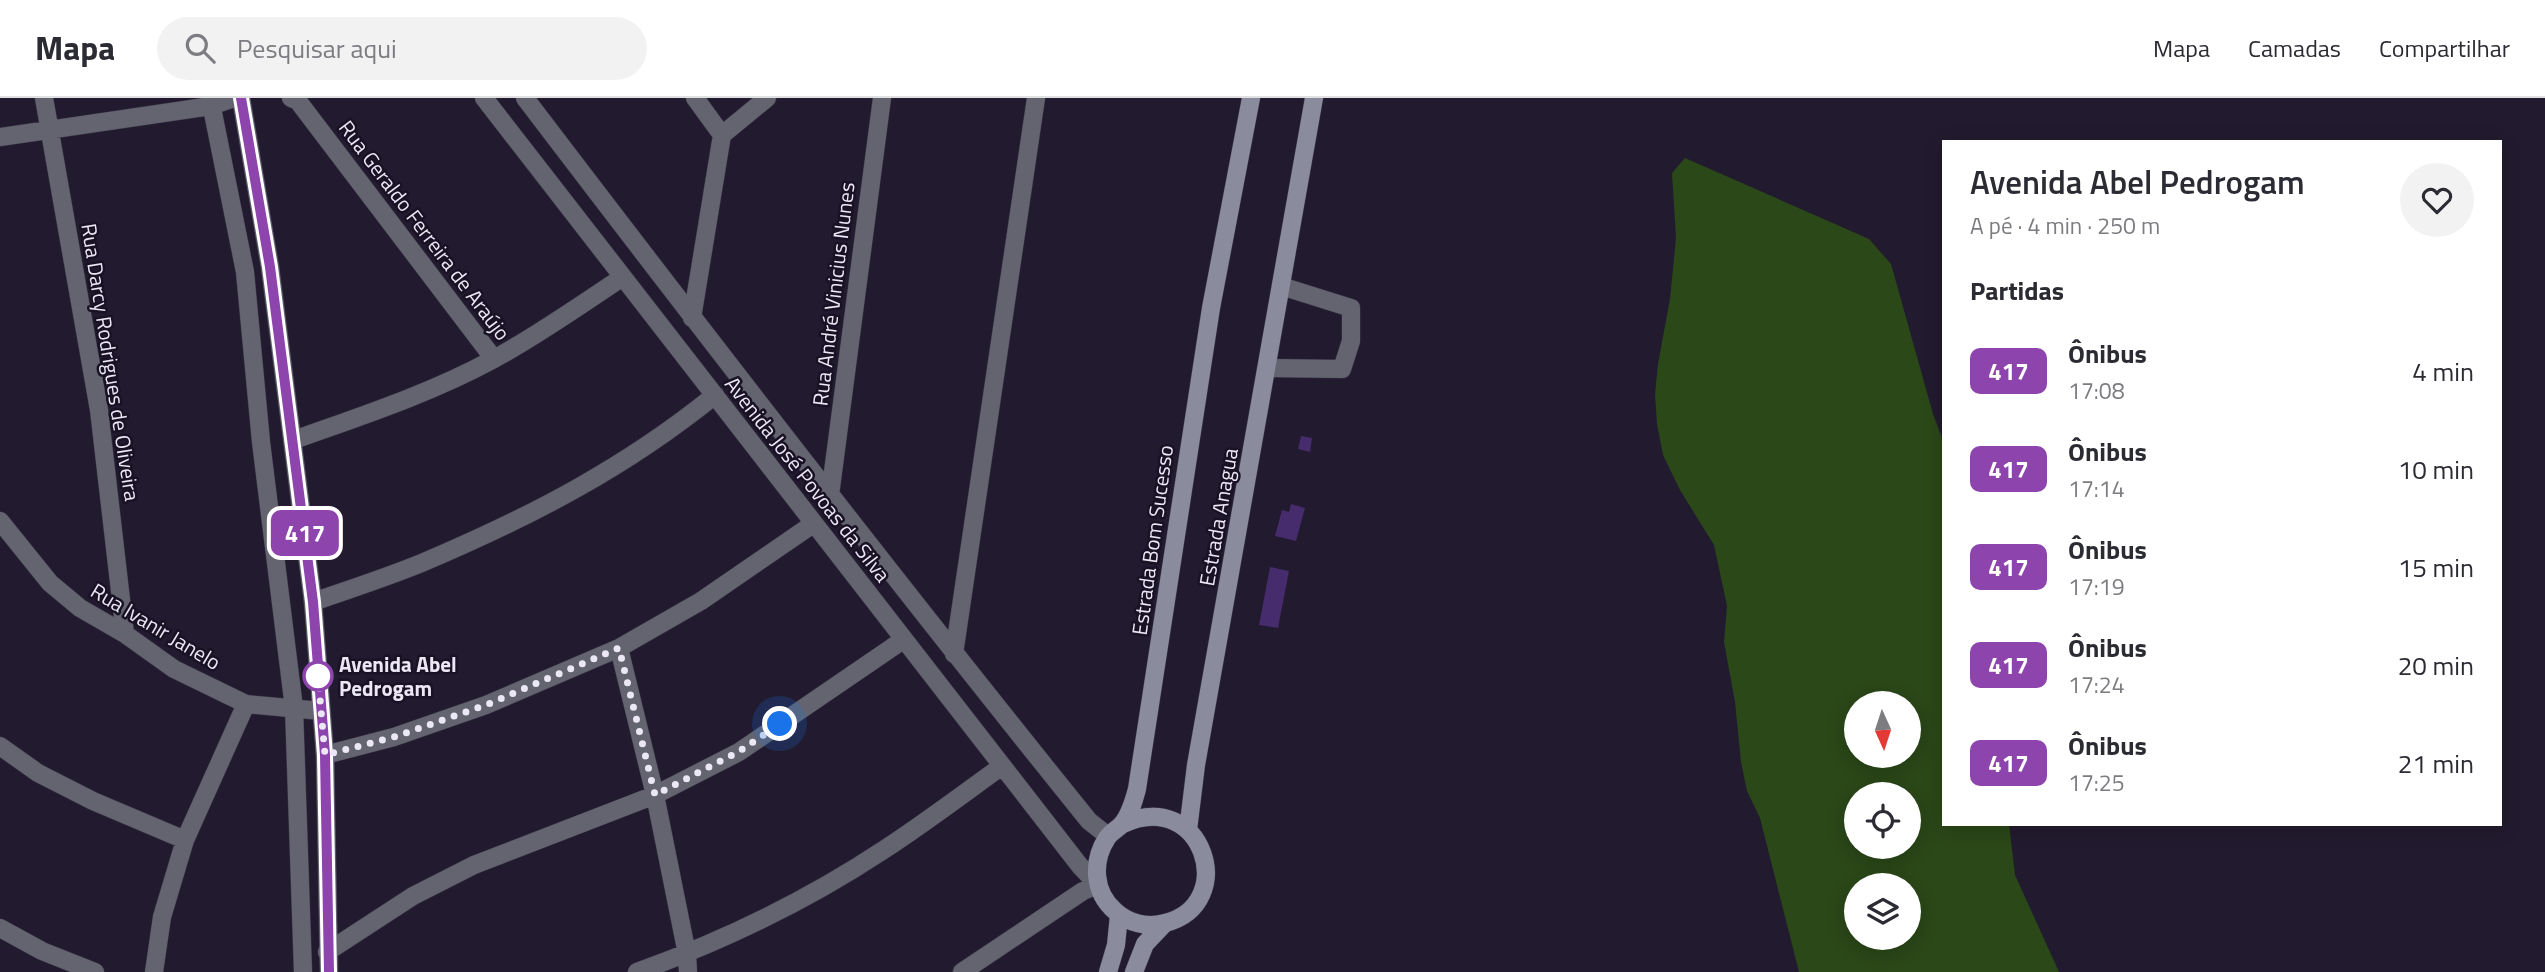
<!DOCTYPE html>
<html lang="pt">
<meta charset="utf-8">
<style>
body{margin:0;font-family:"Titillium Web",sans-serif;background:#f2f2f3;color:#2b2b33;height:100vh;display:flex;flex-direction:column;font-size:26px;white-space:nowrap}
*{box-sizing:border-box;margin:0}
p{font-size:23px;color:#7c7c81}
.icon{flex:none;width:38px;height:38px;fill:none;stroke:currentColor;stroke-width:2;stroke-linecap:round;stroke-linejoin:round}
.map{position:relative;flex:1;overflow:hidden}
.panel{position:absolute;left:1942px;top:42px;width:560px;height:686px;display:flex;flex-direction:column;background:#fff;border-radius:0px;box-shadow:0 4px 18px #0003}
.panel>*{flex:none}
.badge{padding:0 14px;border-radius:10px;font-size:24px;line-height:46px}
.needle{width:46px;rotate:177deg}
.tools{position:absolute;left:1844px;top:593px;display:grid;gap:14px}
.tools a{display:grid;place-items:center;width:77px;height:77px;border-radius:50%;background:#fff;box-shadow:0 4px 18px #0003;font-size:35px}
.you{position:absolute;width:35px;height:35px;margin:-18px;border:5px solid #fff;border-radius:50%;background:#1a73e8;box-shadow:0 0 0 10px #1a73e833}
.map>.badge{position:absolute;translate:-50% -50%;box-shadow:0 0 0 4px #fff}
h2{padding:0 28px;font-size:26px;line-height:63px}
.round{display:grid;place-items:center;flex:none;width:74px;height:74px;border-radius:37px;background:#f2f2f3}
.overview{display:flex;align-items:center;justify-content:space-between;height:119px;padding:0 28px}
h1{font-size:33px;font-weight:600;line-height:52px}
ul{padding:0;list-style:none}
li{display:flex;align-items:center;gap:21px;height:98px;padding:0 28px}
li div{flex:1}
li b{display:block;font-size:26px}
li em{font-style:normal}
li .badge{min-width:77px;font-weight:700;text-align:center}
header{display:flex;align-items:center;gap:42px;box-sizing:border-box;height:98px;padding:0 35px;background:#fff;border-bottom:2px solid #e1e1e2}
header strong{font-size:33px}
nav{display:flex;gap:38px;margin-inline-start:auto;font-size:24px}
.search{width:490px;height:63px;background:#f2f2f3;display:flex;align-items:center;gap:18px;box-sizing:border-box;padding:0 24px;border-radius:38px;color:#7c7c81;font-size:26px}
.map>svg:first-child{display:block}
.green{fill:#2b4818;fill-rule:evenodd}
.building{fill:#462b6d}
.lines{fill:none;stroke-linecap:round;stroke-linejoin:round}
.minor-casing{stroke:#3e384b;stroke-width:19}
.tertiary-casing{stroke:#3e384b;stroke-width:19}
.secondary-casing{stroke:#3e384b;stroke-width:19}
.minor{stroke:#63646f;stroke-width:18}
.tertiary{stroke:#63646f;stroke-width:18}
.secondary{stroke:#8a8c9d;stroke-width:18}
.line-casing{stroke:#fff;stroke-width:16}
.line{stroke:#8e44ad;stroke-width:10}
.walk{stroke:#ebe7f5;stroke-width:7;stroke-dasharray:0 12.6}
.stop-dot{fill:#fff;stroke:#8e44ad;stroke-width:3.5}
.labels{text-anchor:middle;dominant-baseline:central;stroke-width:5;stroke-linejoin:round;paint-order:stroke}
.street-label{font-size:21px;fill:#ebe7f5;stroke:#191225}
.stop-label{font-size:21px;font-weight:bold;fill:#ebe7f5;stroke:#191225;text-anchor:start}
</style>
<header>
<strong>Mapa</strong>
<div class="search"><svg class="icon" aria-label="search" viewBox="0 0 24 24"><circle cx="10" cy="10" r="6"/><path d="M15 15l6 6"/></svg>Pesquisar aqui</div>
<nav><a>Mapa</a><a>Camadas</a><a>Compartilhar</a></nav>
</header>
<div class="map">
<svg width="2545" height="874" viewBox="0 0 2545 874">
<rect width="100%" height="100%" fill="#221b2f"/>
<path class="green" d="M1685,60L1869,141L1891,166L1933,316L1944,345V726H2009L2015,777L2059,874H1799L1760,720L1747,693L1741,664L1735,604L1724,544L1727,508L1714,447L1680,392L1663,357L1657,326L1655,297L1658,266L1670,201L1676,140L1672,75ZM1857,606H1909V658H1857ZM1857,696H1909V749H1857ZM1857,788H1909V840H1857Z"/>
<path class="building" d="M1301,338L1312,340L1310,354L1298,351Z
M1291,406L1305,410L1296,443L1275,438L1282,412L1289,414Z
M1270,469L1289,473L1278,530L1259,527Z"/>
<g class="lines">
<g class="minor-casing">
<path id="minor" d="M44,0L99,312L125,536
M291,0L298,3L494,261
M484,0L1080,768L1098,787L1083,793L962,874
M525,0C710,243 897,485 1089,723L1108,738
M722,37L767,0
M0,39L211,8L234,0
M692,220L722,37L695,0
M1268,270L1342,271L1351,243V210L1281,188
M294,342C361,318 429,296 492,262C537,238 580,207 623,179
M830,397L882,0
M0,423L50,485L80,510L125,536L174,571L246,606L321,613
M313,504C350,491 388,479 424,464C530,419 625,370 715,297
M619,550L655,697L687,856L688,874
M954,556L1036,0
M0,648L38,675L93,703L185,742
M325,657L394,639L486,607L619,550L701,503L813,426
M0,830L42,853L95,874
M327,854L413,798L474,767L655,697L739,654L903,542
M154,874L162,819L185,742L246,606
M637,874C723,843 808,802 885,751C925,725 963,696 1002,668"/>
</g>
<g class="tertiary-casing">
<path id="tertiary" d="M210,0L245,174L261,344L294,610L303,874
M241,0L270,169L313,504L325,657L329,874"/>
</g>
<g class="secondary-casing">
<path id="secondary" d="M1123,726C1203,689 1240,806 1165,825C1147,830 1128,825 1115,813C1093,794 1092,763 1107,740C1111,734 1118,731 1122,726C1130,717 1134,702 1137,691L1211,210L1251,0
M1188,732L1196,667L1314,0
M1108,874L1116,847L1119,817
M1134,874L1145,846L1165,825"/>
</g>
<use href="#minor" class="minor"/>
<use href="#tertiary" class="tertiary"/>
<use href="#secondary" class="secondary"/>
</g>
<g class="lines">
<g class="line-casing">
<path id="line" d="M241,0L270,169L313,504L325,657L329,874"/>
</g>
<use href="#line" class="line"/>
<path class="walk" d="M318,578L325,657L394,639L486,607L619,550L655,697L738,654L780,626"/>
</g>
<circle class="stop-dot" cx="318" cy="578" r="14"/>
<g class="labels">
<g class="street-label">
<text transform="translate(425 132) rotate(53)">Rua Geraldo Ferreira de Araújo</text>
<text transform="translate(833 196) rotate(-83)">Rua André Vinicius Nunes</text>
<text transform="translate(111 264) rotate(81)">Rua Darcy Rodrigues de Oliveira</text>
<text transform="translate(808 381) rotate(52)">Avenida José Povoas da Silva</text>
<text transform="translate(1218 419) rotate(-80)">Estrada Anagua</text>
<text transform="translate(1152 442) rotate(-82)">Estrada Bom Sucesso</text>
<text transform="translate(156 528) rotate(31)">Rua Ivanir Janelo</text>
</g>
<g class="stop-label">
<text x="339" y="566">Avenida Abel<tspan x="339" dy="24">Pedrogam</tspan></text>
</g>
</g>
</svg>
<div class="tools">
<a><svg class="needle" viewBox="-14 -14 28 28"><path d="M0-13l5 13h-10z" fill="#e53935"/><path d="M0 13l5-13h-10z" fill="#7c7c81"/></svg></a>
<a><svg class="icon" aria-label="locate" viewBox="0 0 24 24"><circle cx="12" cy="12" r="6"/><path d="M12 2v4M12 18v4M2 12h4M18 12h4"/></svg></a>
<a><svg class="icon" aria-label="layers" viewBox="0 0 24 24"><path d="M12 4l9 5-9 5-9-5zM3 14l9 5 9-5"/></svg></a>
</div>
<div class="you" style="left:780px;top:626px"></div>
<b class="badge" style="left:305px;top:435px;background:#8e44ad;color:#fff">417</b>
<section class="panel">
<div class="overview"><div><h1>Avenida Abel Pedrogam</h1><p>A pé · 4 min · 250 m</p></div><a class="round"><svg class="icon" aria-label="heart" viewBox="0 0 24 24"><path d="M12 20l-8-8c-3-5 5-10 8-4 3-6 11-1 8 4z"/></svg></a></div>
<h2>Partidas</h2>
<ul>
<li><span class="badge" style="background:#8e44ad;color:#fff">417</span><div><b>Ônibus</b><p>17:08</p></div><em>4 min</em></li>
<li><span class="badge" style="background:#8e44ad;color:#fff">417</span><div><b>Ônibus</b><p>17:14</p></div><em>10 min</em></li>
<li><span class="badge" style="background:#8e44ad;color:#fff">417</span><div><b>Ônibus</b><p>17:19</p></div><em>15 min</em></li>
<li><span class="badge" style="background:#8e44ad;color:#fff">417</span><div><b>Ônibus</b><p>17:24</p></div><em>20 min</em></li>
<li><span class="badge" style="background:#8e44ad;color:#fff">417</span><div><b>Ônibus</b><p>17:25</p></div><em>21 min</em></li>
</ul>
</section>
</div>
